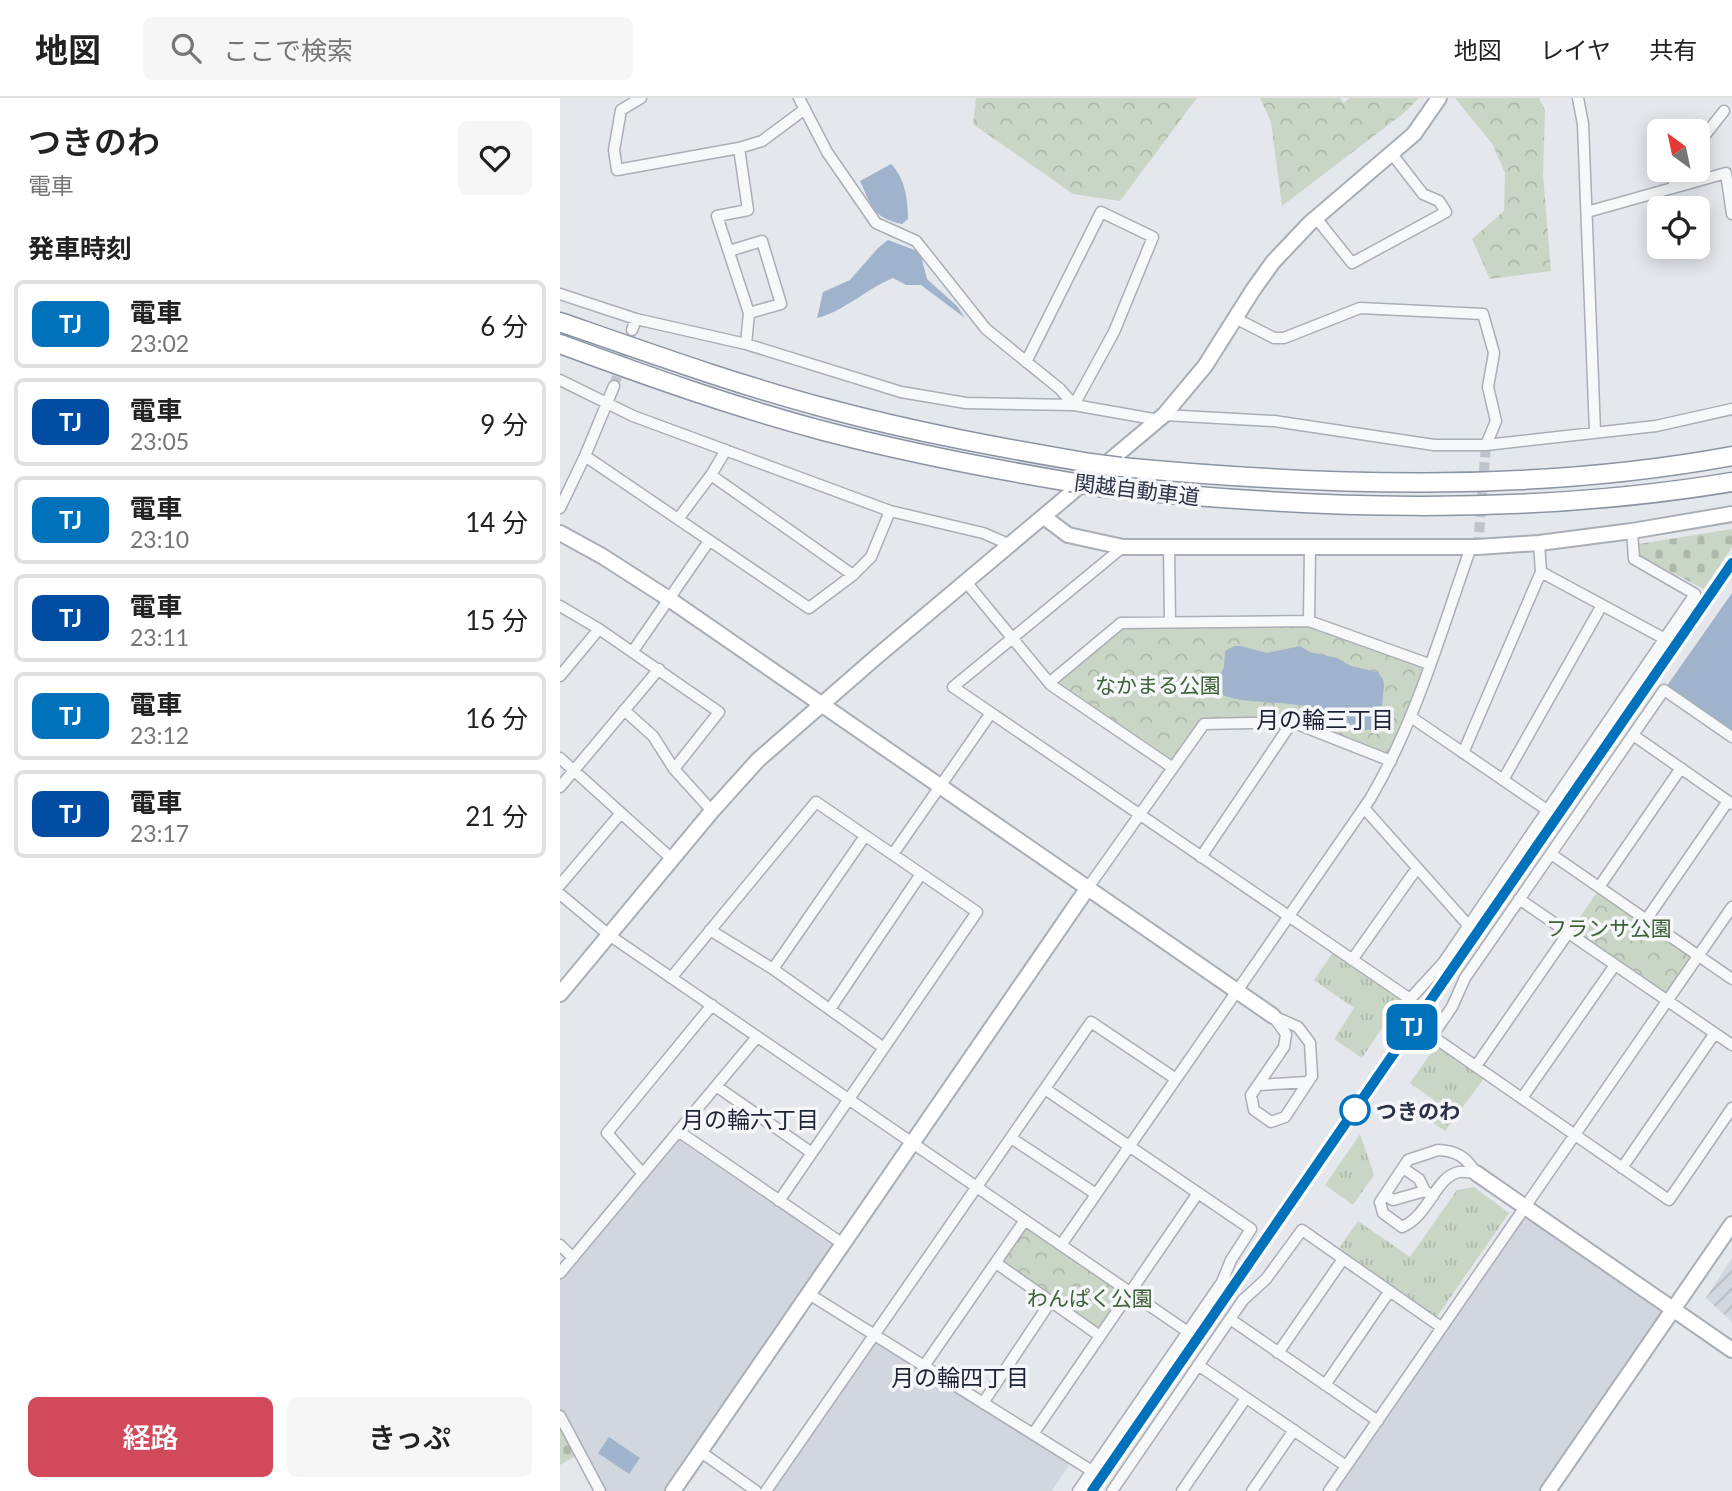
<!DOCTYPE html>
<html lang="ja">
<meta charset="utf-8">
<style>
body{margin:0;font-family:Lato,"Noto Sans JP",sans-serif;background:#f6f6f6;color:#222;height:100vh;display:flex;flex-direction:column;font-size:26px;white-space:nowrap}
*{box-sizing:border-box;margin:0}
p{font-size:23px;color:#767676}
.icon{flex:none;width:38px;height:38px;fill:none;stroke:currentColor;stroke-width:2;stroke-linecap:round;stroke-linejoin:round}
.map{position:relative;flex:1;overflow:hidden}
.details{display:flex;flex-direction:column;background:#fff;width:560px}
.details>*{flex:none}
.badge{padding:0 14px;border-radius:10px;font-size:24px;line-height:46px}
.needle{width:46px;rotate:327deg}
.buttons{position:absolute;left:1087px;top:21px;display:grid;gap:14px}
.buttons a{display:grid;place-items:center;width:63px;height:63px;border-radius:10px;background:#fff;box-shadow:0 4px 18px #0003;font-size:35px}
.map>.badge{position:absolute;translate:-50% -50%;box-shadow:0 0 0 4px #fff}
h2{padding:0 28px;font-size:26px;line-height:63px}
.round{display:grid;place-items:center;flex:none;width:74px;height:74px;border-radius:10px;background:#f6f6f6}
.overview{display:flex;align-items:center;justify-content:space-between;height:119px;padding:0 28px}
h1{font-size:33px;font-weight:600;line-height:52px}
.button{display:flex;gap:14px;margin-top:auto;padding:14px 28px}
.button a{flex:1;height:80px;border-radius:10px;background:#d1495b;color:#fff;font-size:28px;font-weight:600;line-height:80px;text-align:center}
.button a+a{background:#f6f6f6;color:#222}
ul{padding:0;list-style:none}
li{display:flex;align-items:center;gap:21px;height:88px;margin:0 14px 10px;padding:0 14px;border:4px solid #e0e0e0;border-radius:10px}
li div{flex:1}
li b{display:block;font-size:26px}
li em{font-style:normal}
li .badge{min-width:77px;font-weight:700;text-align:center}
header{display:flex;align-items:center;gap:42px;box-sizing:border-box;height:98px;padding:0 35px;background:#fff;border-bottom:2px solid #e0e0e0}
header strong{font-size:33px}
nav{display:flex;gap:38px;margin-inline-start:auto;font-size:24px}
.search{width:490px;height:63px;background:#f6f6f6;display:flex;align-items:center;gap:18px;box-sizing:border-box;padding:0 24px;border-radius:10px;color:#767676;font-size:26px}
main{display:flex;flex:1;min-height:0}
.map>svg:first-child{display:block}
.built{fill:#d2d6de}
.industrial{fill:url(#industrial-furrows)}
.grass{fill:url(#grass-tufts)}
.forest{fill:url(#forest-crowns)}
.cemetery{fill:url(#cemetery-stones)}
.water{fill:#9fb4cc}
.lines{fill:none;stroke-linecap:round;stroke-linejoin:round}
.street-tunnel{stroke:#bfc3cb;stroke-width:10;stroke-dasharray:10 5;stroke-linecap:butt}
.street-casing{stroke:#a9aeb7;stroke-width:13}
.secondary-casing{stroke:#a9aeb7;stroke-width:18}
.highway-casing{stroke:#8b94a3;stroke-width:21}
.street{stroke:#f7f8fa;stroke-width:10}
.secondary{stroke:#fff;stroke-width:14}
.highway{stroke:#fff;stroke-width:18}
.rail-casing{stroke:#7d8696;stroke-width:6}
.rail{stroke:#f4f6f9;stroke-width:3.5;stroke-dasharray:10;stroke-linecap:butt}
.highway-bridge-casing{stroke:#8b94a3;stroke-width:21;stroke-linecap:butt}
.highway-bridge{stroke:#fff;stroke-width:18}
.line-casing{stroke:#fff;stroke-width:16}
.line{stroke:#0072bc;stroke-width:10}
.stop-dot{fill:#fff;stroke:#0072bc;stroke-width:3.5}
.labels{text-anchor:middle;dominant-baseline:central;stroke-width:7;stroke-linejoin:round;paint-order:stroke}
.street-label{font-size:21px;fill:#2b3445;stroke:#f4f6f9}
.park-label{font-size:21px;fill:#3f6138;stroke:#f4f6f9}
.stop-label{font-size:21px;font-weight:bold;fill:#2b3445;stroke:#f4f6f9;text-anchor:start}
.neighbourhood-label{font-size:23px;fill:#1d2536;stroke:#f4f6f9}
</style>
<header>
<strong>地図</strong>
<div class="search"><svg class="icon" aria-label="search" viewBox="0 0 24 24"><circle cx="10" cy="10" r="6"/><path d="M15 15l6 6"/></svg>ここで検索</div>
<nav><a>地図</a><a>レイヤ</a><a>共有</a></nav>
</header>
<main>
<section class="details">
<div class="overview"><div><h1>つきのわ</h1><p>電車</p></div><a class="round"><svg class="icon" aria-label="heart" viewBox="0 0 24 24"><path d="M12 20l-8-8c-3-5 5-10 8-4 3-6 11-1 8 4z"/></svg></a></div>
<h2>発車時刻</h2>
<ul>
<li><span class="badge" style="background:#0072bc;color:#fff">TJ</span><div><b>電車</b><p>23:02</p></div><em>6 分</em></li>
<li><span class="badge" style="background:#004da3;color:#fff">TJ</span><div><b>電車</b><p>23:05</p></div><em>9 分</em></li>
<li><span class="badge" style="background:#0072bc;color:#fff">TJ</span><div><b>電車</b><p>23:10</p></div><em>14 分</em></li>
<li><span class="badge" style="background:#004da3;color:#fff">TJ</span><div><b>電車</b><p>23:11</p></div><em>15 分</em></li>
<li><span class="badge" style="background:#0072bc;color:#fff">TJ</span><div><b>電車</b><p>23:12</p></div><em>16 分</em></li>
<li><span class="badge" style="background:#004da3;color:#fff">TJ</span><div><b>電車</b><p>23:17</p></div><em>21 分</em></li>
</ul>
<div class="button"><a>経路</a><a>きっぷ</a></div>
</section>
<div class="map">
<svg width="1172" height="1393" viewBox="0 0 1172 1393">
<defs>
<pattern id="industrial-furrows" width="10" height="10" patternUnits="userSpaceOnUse" patternTransform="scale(1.75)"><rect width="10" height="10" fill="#d2d6de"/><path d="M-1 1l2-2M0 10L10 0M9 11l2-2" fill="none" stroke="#b4b8c0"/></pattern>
<pattern id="grass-tufts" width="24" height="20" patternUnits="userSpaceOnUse" patternTransform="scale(1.75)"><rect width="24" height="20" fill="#c9d6c5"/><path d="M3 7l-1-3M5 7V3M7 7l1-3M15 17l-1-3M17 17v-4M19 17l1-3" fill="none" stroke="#adb8ab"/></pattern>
<pattern id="forest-crowns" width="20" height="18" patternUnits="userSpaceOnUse" patternTransform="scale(1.75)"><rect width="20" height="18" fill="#c9d6c5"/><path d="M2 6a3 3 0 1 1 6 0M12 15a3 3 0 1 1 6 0" fill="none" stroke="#adb8ab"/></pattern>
<pattern id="cemetery-stones" width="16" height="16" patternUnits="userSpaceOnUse" patternTransform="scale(1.75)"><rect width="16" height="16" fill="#c9d6c5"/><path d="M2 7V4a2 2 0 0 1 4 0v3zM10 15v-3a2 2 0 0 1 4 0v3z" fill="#adb8ab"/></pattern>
</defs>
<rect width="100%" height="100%" fill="#e4e7ec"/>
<path class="built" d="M118,1033L283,1146L113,1393H40L0,1318V1175Z
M965,1108L1114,1211L988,1393H769Z
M314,1237L513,1361L492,1393H206Z"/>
<path class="industrial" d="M1172,1160V1224L1146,1200Z"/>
<path class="grass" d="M774,853L842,900L802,960L774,941L794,910L754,882Z
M877,946L925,979L885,1033L863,1018L874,1002L850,985Z
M800,1036L814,1077L793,1107L765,1087Z
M914,1089L949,1115L876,1220L778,1152L798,1123L850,1159L897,1092Z"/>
<path class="forest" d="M416,0H637L560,103L513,96L413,26Z
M700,0H780L783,5L790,0H859L844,15L722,108L711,24Z
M895,0H979L985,12L983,77L991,173L930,181L912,141L944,113L945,75L933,47Z
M749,523L869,566L831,663L732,624L645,626L613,670L491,587L561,525Z
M1040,790L1139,858L1107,903L1009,835Z
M465,1122L570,1194L540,1238L436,1165Z"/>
<path class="cemetery" d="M1172,431V449L1144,491L1080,458L1079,446Z
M0,1327L16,1358L0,1367Z"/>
<path class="water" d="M331,66C345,80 348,102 348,121L342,126C312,119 312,109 300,83Z
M328,142L360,154L367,181L397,208L405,220L361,187H346L333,180C306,191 283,214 257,220L263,194L290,182L318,150Z
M1172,495V639L1104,592Z
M681,548L707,555L740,548L750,554L777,560L791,568L817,574L823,581L824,587L820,629C797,639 785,620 765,613C730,601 698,608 664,598L657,584L664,569L665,553L674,548Z
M49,1339L80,1360L69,1376L38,1355Z"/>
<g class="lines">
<path class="street-tunnel" d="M54,288L72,232
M918,449L926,347"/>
<g class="street-casing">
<path id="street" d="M81,0L61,12L54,52L57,72L179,50L202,43L245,11
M239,0L267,54L316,125L356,143L426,231L500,291L514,307
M1018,0L1023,26L1035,334
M1138,46L1164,13
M179,50L188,112L157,118L189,215L186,246
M1113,90L1117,72
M1027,114L1166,75L1172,116
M756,120L792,165L886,114L879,103L863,96L832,56
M169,153L202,143L221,206L189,215
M0,196L76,221L186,246L341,294L406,305L514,307L599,322
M675,220L714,240H724L800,210L923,216L934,255L928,289L936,323L926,347
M72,232L76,221
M466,264L541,114L593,139L554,234L514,307
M0,282L73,318L330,413L423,435L451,447
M604,317L714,323L874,347H926L1096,328L1172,311
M25,358L249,510L293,477L311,459L330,413
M151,377L293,477
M0,410L25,358L54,288
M118,421L151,377L166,352
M979,445L981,474L1105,541
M563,449L393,589L850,901L883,865L1135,496L1074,461L1072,433
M609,449L610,524
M406,484L491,587L613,670
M0,508L39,531L159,614L114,671
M749,523L750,449
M73,553L149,443
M0,578L39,531
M489,585L561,525L749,523L869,566
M64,612L93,638L114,671L152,713
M851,619L987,712
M1073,637L1172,706
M1172,639L1104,592L905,880L892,909L872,938L1109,1102L1172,1010
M903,655L981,474
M0,660L112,761
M943,682L1042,507
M0,689L99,571
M804,710L908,827
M333,756L431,615
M991,756L1172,881
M641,759L732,624
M0,787L61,715
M1039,789L1121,670
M527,791L644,626L732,624L831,663
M0,796L49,837L628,1234
M959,801L1172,947
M1086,822L1168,703
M150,832L213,871L324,950
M792,862L857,770
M213,871L305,738
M111,880L256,704L417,814L219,1103
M270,911L361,776
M713,918L738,929L750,945L752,978L725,1019L711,1024L694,1012L691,997L724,949L726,936Z
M916,968L1008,835
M698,987L748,984
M156,988L252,1055
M485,991L691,1131L671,1162L662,1184L518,1393
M962,1000L1055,867
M118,1033L283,1146
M451,1040L536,1096
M878,1052C897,1053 906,1059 916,1075C911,1075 904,1073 899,1074C875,1079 869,1118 842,1129L823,1115L820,1104L848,1062Z
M843,1070L859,1081L865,1093
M1062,1070L1155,935
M83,1076L47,1035L152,907
M825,1097L833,1102L865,1093L873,1098
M0,1147L13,1160
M501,1147L810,701C856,623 881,534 911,449
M436,1165L540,1238
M0,1175L197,939
M249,1196L532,1373
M670,1221L818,1323
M718,1255L783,1161
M638,1267L786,1368
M364,1268L465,1122
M765,1287L829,1194
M423,1305L491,1203
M0,1318L40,1393
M473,1336L638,1095
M141,1354L196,1393
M206,1393L531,924L616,981
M552,1393L683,1202L706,1181L742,1132L881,1229
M622,1393L686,1300
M692,1393L734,1332
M769,1393L1172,809"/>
</g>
<g class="secondary-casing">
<path id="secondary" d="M484,419L508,437L563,449H918L979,445L1072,433L1172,416
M0,435L42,458L109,501L713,918
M0,896L152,713L198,662L315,560L604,317L645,268L693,192L713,164L750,125L854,36L879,0
M916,1075L1172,1252
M113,1393L527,791
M988,1393L1172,1126"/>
</g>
<g class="highway-casing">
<path id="highway" d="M0,224C89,255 178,287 269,311C355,334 442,350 530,365
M0,246C87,278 174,309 264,333C345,354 427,370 510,384
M561,369C763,388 971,395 1172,358
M538,389C749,411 962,419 1172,384"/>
</g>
<use href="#street" class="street"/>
<use href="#secondary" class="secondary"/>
<use href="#highway" class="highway"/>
<g class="rail-casing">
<path id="rail" d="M532,1393L1172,465"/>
</g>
<use href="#rail" class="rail"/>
<g class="highway-bridge-casing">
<path id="highway-bridge" d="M530,365L561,369
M510,384L538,389"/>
</g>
<use href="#highway-bridge" class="highway-bridge"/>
</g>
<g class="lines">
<g class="line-casing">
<path id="line" d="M532,1393L1172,465"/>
</g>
<use href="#line" class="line"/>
</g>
<circle class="stop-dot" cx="795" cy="1012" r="14"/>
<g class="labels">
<g class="street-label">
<text transform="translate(577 391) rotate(7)">関越自動車道</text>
</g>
<g class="park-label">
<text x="598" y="586">なかまる公園</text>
<text x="1049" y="829">フランサ公園</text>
<text x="530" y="1199">わんぱく公園</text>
</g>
<g class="stop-label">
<text x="816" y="1012">つきのわ</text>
</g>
<g class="neighbourhood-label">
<text x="765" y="621">月の輪三丁目</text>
<text x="190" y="1021">月の輪六丁目</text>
<text x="400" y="1279">月の輪四丁目</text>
</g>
</g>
</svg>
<div class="buttons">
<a><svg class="needle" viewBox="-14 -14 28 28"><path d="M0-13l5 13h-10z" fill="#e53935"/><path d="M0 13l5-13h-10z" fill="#767676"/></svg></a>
<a><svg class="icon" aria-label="locate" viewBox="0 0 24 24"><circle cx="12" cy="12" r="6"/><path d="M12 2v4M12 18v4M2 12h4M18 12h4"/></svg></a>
</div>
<b class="badge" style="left:852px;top:929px;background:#0072bc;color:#fff">TJ</b>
</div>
</main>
